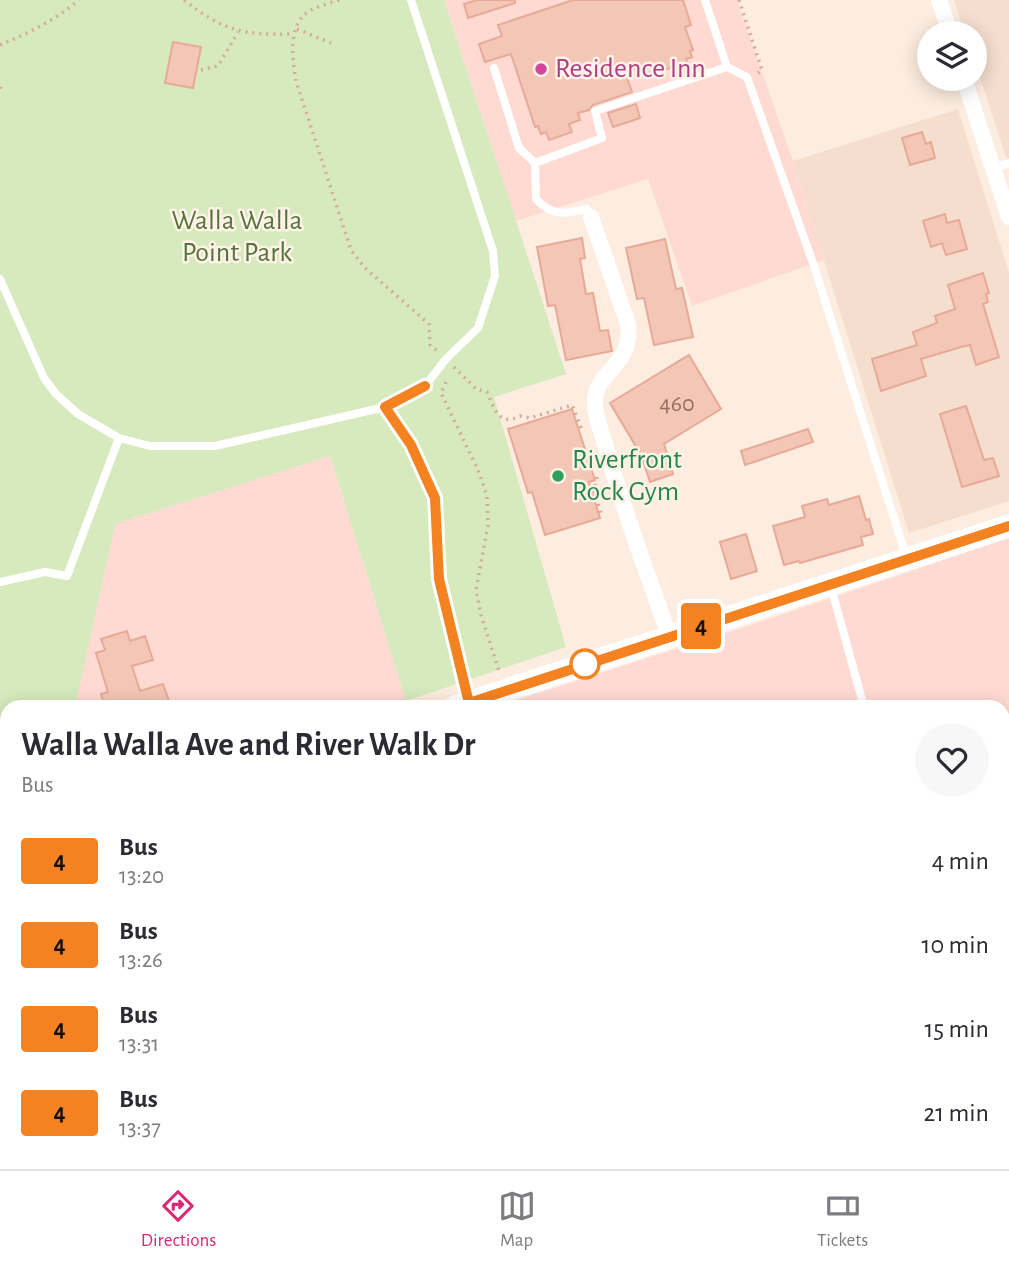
<!DOCTYPE html>
<style>
body{margin:0;font-family:"Alegreya Sans",sans-serif;background:#f7f7f7;color:#2b2b33;height:100vh;display:flex;flex-direction:column;font-size:26px;white-space:nowrap}
*{box-sizing:border-box;margin:0}
p{font-size:23px;color:#7c7c81}
.icon{flex:none;width:38px;height:38px;fill:none;stroke:currentColor;stroke-width:2;stroke-linecap:round;stroke-linejoin:round}
.map{position:relative;flex:1;overflow:hidden}
.drawer{position:absolute;left:0px;top:700px;width:1010px;height:469px;display:flex;flex-direction:column;background:#fff;border-radius:21px 21px 0 0;box-shadow:0 4px 18px #0003}
.drawer>*{flex:none}
.badge{padding:0 14px;border-radius:5px;font-size:24px;line-height:46px}
.controls{position:absolute;left:917px;top:21px;display:grid;gap:14px}
.controls a{display:grid;place-items:center;width:70px;height:70px;border-radius:50%;background:#fff;box-shadow:0 4px 18px #0003;font-size:35px}
.map>.badge{position:absolute;translate:-50% -50%;box-shadow:0 0 0 4px #fff}
.round{display:grid;place-items:center;flex:none;width:74px;height:74px;border-radius:37px;background:#f7f7f7}
.headline{display:flex;align-items:center;justify-content:space-between;height:119px;padding:0 21px}
h1{font-size:33px;font-weight:600;line-height:52px}
ul{padding:0;list-style:none}
li{display:flex;align-items:center;gap:21px;height:84px;padding:0 21px}
li div{flex:1}
li b{display:block;font-size:26px}
li em{font-style:normal}
li .badge{min-width:77px;font-weight:700;text-align:center}
.tabs{display:flex;justify-content:space-around;align-items:center;height:98px;border-top:2px solid #e1e1e2;background:#fff;font-size:19px;color:#7c7c81}
.tabs a{display:grid;justify-items:center;gap:4px}
.tabs .selected{color:#db2777}
.map>svg:first-child{display:block}
.residential{fill:#f5dece}
.commercial{fill:#fedad3}
.industrial{fill:#ebe1dc}
.green{fill:#d6eabe}
.building{fill:#f3c6b6;stroke:#e6aa96;stroke-width:2}
.lines{fill:none;stroke-linecap:round;stroke-linejoin:round}
.path{stroke:#d7a99a;stroke-width:3.5;stroke-dasharray:2 5;stroke-linecap:butt}
.lane{stroke:#fff;stroke-width:8}
.street{stroke:#fff;stroke-width:16}
.secondary{stroke:#fff;stroke-width:23}
.rail-casing{stroke:#ae9fc5;stroke-width:8}
.rail{stroke:#fff2e6;stroke-width:5;stroke-dasharray:16;stroke-linecap:butt}
.line-casing{stroke:#fff;stroke-width:16}
.line{stroke:#f58220;stroke-width:10}
.hotel-dot{fill:#d1479c;stroke:#fff2e6;stroke-width:2.5}
.leisure-dot{fill:#2e9e5b;stroke:#fff2e6;stroke-width:2.5}
.stop-dot{fill:#fff;stroke:#f58220;stroke-width:3.5}
.labels{text-anchor:middle;dominant-baseline:central;stroke-width:5;stroke-linejoin:round;paint-order:stroke}
.number-label{font-size:24px;fill:#946e63}
.hotel-label{font-size:28px;fill:#b23c85;stroke:#fff2e6;text-anchor:start}
.park-label{font-size:28px;fill:#54743c;stroke:#fff2e6}
.leisure-label{font-size:28px;fill:#27864d;stroke:#fff2e6;text-anchor:start}
</style>
<div class="map">
<svg width="1009" height="1169" viewBox="0 0 1009 1169">
<rect width="100%" height="100%" fill="#fdede0"/>
<path class="residential" d="M954,0H1009V166L975,62V33H965Z
M958,109L1009,273V501L909,533L793,161Z
M1009,1129V1169H969L971,1162H1003V1131Z"/>
<path class="commercial" d="M444,0H737L793,161L824,260L692,306L648,179L516,221Z
M330,456L406,701L387,707H75L114,524Z
M1009,538V1042L1003,1044V707H495L751,625Z
M332,1162H641L620,1169H334Z
M903,1162H971L969,1169H880Z"/>
<path class="industrial" d="M7,863V1162H332L334,1169H0V866Z"/>
<path class="green" d="M0,0H444L566,374L494,397L566,647L406,701L330,456L115,524L75,707H7V826L0,828Z"/>
<path class="building" d="M477,0H515V3L468,18L464,4Z
M573,0H683L691,25L685,27L693,50L690,51L692,57L686,59L687,62L656,73L653,64L625,73L632,92L593,105L589,110L578,113L580,120L569,124L572,132L549,140L546,132L541,134L538,126L535,127L511,54L485,62L479,44L502,36L498,25Z
M173,42L201,47L193,88L165,83Z
M636,104L640,118L613,127L608,113Z
M922,132L926,144L931,142L935,158L910,165L902,138Z
M945,214L947,223L959,220L967,249L946,255L942,243L931,247L923,221Z
M582,238L585,258L580,259L586,294L593,293L600,331L608,330L612,351L566,360L555,305L548,306L537,247Z
M665,239L676,289L682,288L693,337L654,345L644,298L637,299L626,248Z
M983,273L989,293L986,294L988,302L983,304L999,357L976,365L970,345L961,347L921,359L926,376L881,391L872,359L917,345L913,332L937,323L935,316L955,309L948,285Z
M689,355L721,409L664,444L673,474L650,482L641,455L610,403Z
M966,406L984,460L993,458L999,476L962,487L940,414Z
M572,409L595,480L589,482L600,518L545,535L532,492L528,493L508,429Z
M808,429L813,442L745,465L741,451Z
M859,496L866,520L869,519L873,534L861,537L863,545L800,563L799,561L784,565L773,526L805,517L802,506L827,499L829,505Z
M746,534L757,571L731,579L720,542Z
M127,631L130,641L145,636L153,660L132,666L140,691L163,684L171,707H105L101,694L108,692L96,653L105,650L101,639Z"/>
<g class="lines">
<path class="path" d="M184,0C225,32 243,35 294,34
M339,0C328,4 312,7 303,16C288,32 293,61 296,81L351,250L365,268L429,324L430,345L439,352
M739,0L762,70L758,73
M297,29L331,43
M0,45C29,33 55,20 79,0
M201,70L218,66L238,32
M0,87L1,89
M454,367L476,389L487,392C494,408 499,427 520,416L530,418L572,405L582,430
M446,382L441,393L478,470L487,496L488,525L476,590L481,615L500,674
M597,477L594,492L602,516"/>
<path class="lane" d="M705,0L727,67L747,77L813,263L906,556
M494,68L519,148L535,163
M993,168L1009,163
M591,217L587,209C565,214 553,217 536,199L535,163L602,138L595,111L727,67
M0,279L44,378L56,394L78,414L119,438L150,446H215L385,407L425,386L446,359L478,328L495,276L493,251L411,0
M385,407L411,445L435,498L439,579L469,702
M0,582L45,572L67,576L119,438
M831,587L864,707
M0,904L7,902
M1003,1030L1009,1028"/>
<path class="street" d="M939,0L950,33
M964,79L1009,217
M591,217L628,324C633,366 596,371 595,400C594,415 602,433 606,447C623,511 648,574 669,636"/>
<path class="secondary" d="M455,707L1009,526
M0,853L7,851"/>
<g class="rail-casing">
<path id="rail" d="M1003,1081L1009,1079
M1003,1094L1009,1092
M729,1169L750,1162
M772,1169L793,1162"/>
</g>
<use href="#rail" class="rail"/>
</g>
<g class="lines">
<g class="line-casing">
<path id="line" d="M425,386L385,407L411,445L435,498L439,579L469,703L1009,526"/>
</g>
<use href="#line" class="line"/>
</g>
<circle class="hotel-dot" cx="541" cy="69" r="7"/>
<circle class="leisure-dot" cx="558" cy="476" r="7"/>
<circle class="stop-dot" cx="585" cy="664" r="14"/>
<g class="labels">
<g class="number-label">
<text x="677" y="404">460</text>
</g>
<g class="hotel-label">
<text x="555" y="69">Residence Inn</text>
</g>
<g class="park-label">
<text x="237" y="221">Walla Walla<tspan x="237" dy="32">Point Park</tspan></text>
</g>
<g class="leisure-label">
<text x="572" y="460">Riverfront<tspan x="572" dy="32">Rock Gym</tspan></text>
</g>
</g>
</svg>
<div class="controls">
<a><svg class="icon" aria-label="layers" viewBox="0 0 24 24"><path d="M12 4l9 5-9 5-9-5zM3 14l9 5 9-5"/></svg></a>
</div>
<b class="badge" style="left:701px;top:626px;background:#f58220;color:#111">4</b>
<section class="drawer">
<div class="headline"><div><h1>Walla Walla Ave and River Walk Dr</h1><p>Bus</p></div><a class="round"><svg class="icon" aria-label="heart" viewBox="0 0 24 24"><path d="M12 20l-8-8c-3-5 5-10 8-4 3-6 11-1 8 4z"/></svg></a></div>
<ul>
<li><span class="badge" style="background:#f58220;color:#111">4</span><div><b>Bus</b><p>13:20</p></div><em>4 min</em></li>
<li><span class="badge" style="background:#f58220;color:#111">4</span><div><b>Bus</b><p>13:26</p></div><em>10 min</em></li>
<li><span class="badge" style="background:#f58220;color:#111">4</span><div><b>Bus</b><p>13:31</p></div><em>15 min</em></li>
<li><span class="badge" style="background:#f58220;color:#111">4</span><div><b>Bus</b><p>13:37</p></div><em>21 min</em></li>
</ul>
</section>
</div>
<nav class="tabs">
<a class="selected"><svg class="icon" aria-label="directions" viewBox="0 0 24 24"><path d="M12 3l9 9-9 9-9-9zM9 14v-3h6M13 9l2 2-2 2"/></svg>Directions</a>
<a><svg class="icon" aria-label="map" viewBox="0 0 24 24"><path d="M3 6l6-2 6 2 6-2v14l-6 2-6-2-6 2zM9 4v14M15 6v14"/></svg>Map</a>
<a><svg class="icon" aria-label="tickets" viewBox="0 0 24 24"><path d="M3 7h18v10H3zM15 7v10"/></svg>Tickets</a>
</nav>
